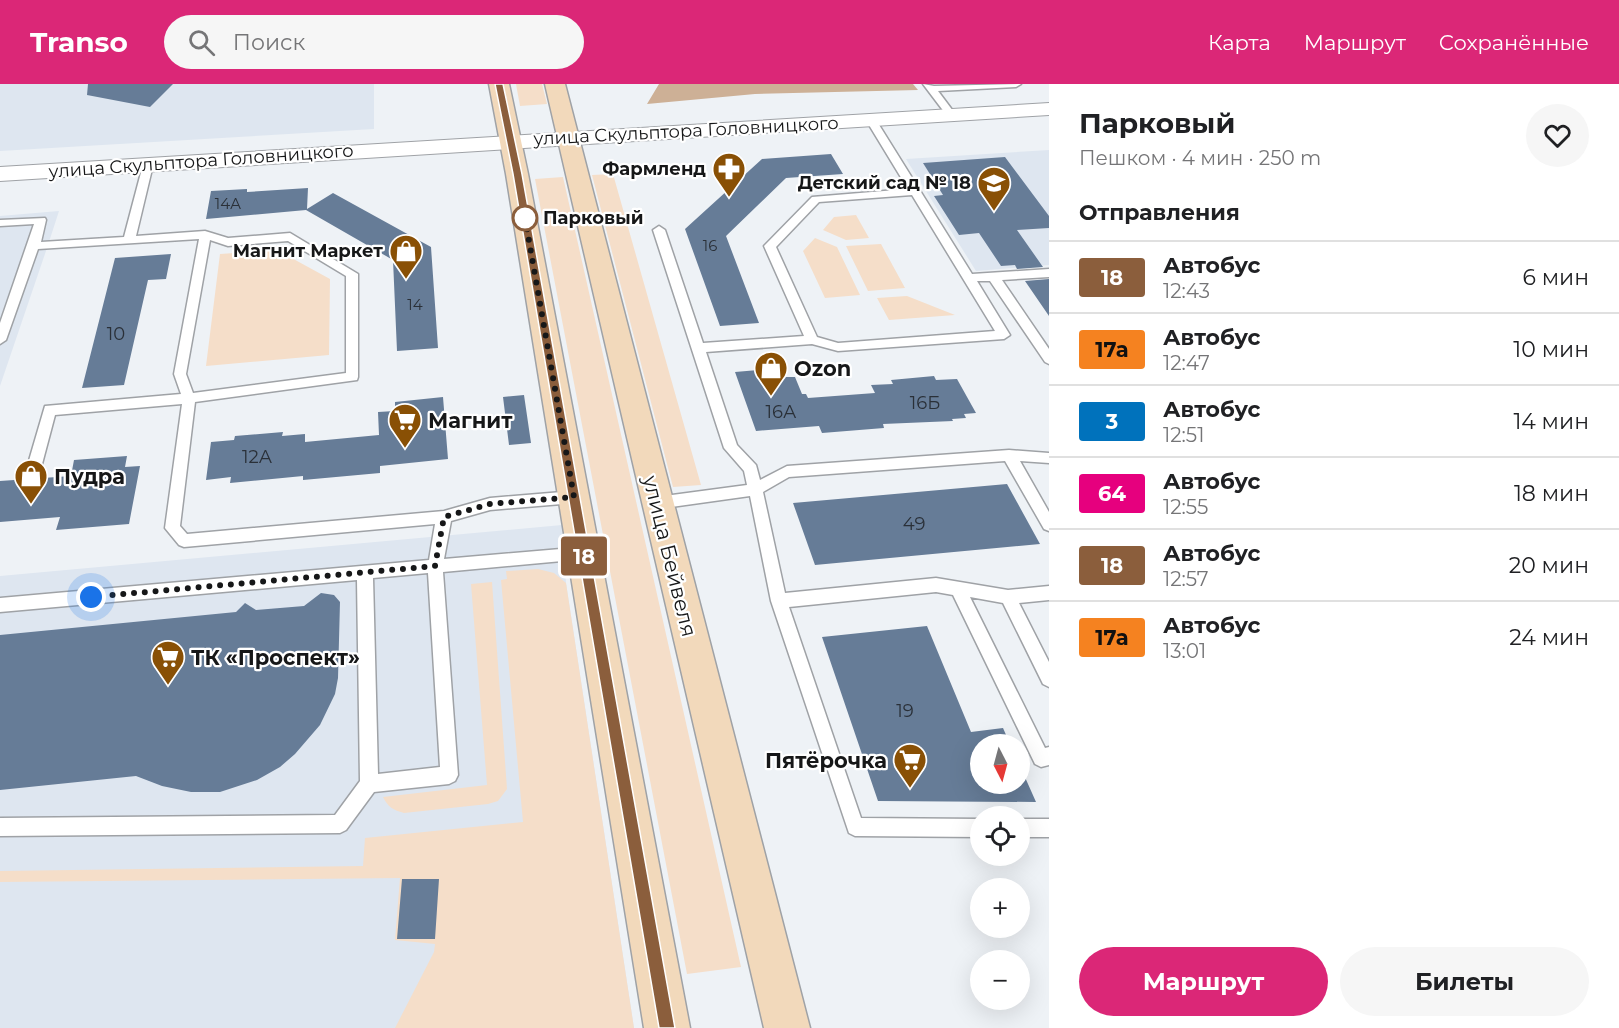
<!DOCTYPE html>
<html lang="ru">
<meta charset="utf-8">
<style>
body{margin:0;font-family:Montserrat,sans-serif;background:#f6f6f6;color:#202124;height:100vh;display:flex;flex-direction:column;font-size:22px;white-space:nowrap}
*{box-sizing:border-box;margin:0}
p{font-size:20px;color:#757577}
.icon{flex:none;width:33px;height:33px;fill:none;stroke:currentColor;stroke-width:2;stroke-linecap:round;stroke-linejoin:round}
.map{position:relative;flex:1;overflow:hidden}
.drawer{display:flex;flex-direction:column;background:#fff;width:570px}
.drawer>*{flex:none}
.badge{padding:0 12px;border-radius:4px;font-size:21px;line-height:39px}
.needle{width:39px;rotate:174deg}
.controls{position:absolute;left:970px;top:650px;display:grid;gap:12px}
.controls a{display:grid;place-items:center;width:60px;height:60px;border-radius:50%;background:#fff;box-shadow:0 6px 24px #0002;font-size:30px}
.you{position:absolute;width:30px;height:30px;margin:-15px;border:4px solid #fff;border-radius:50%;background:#1a73e8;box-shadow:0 0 0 9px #1a73e833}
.map>.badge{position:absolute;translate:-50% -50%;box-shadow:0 0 0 3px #fff}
h2{padding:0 30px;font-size:22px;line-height:54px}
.round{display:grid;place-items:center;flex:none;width:63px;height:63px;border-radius:32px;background:#f6f6f6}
.head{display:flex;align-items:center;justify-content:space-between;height:102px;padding:0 30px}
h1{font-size:28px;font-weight:700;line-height:45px}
.button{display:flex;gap:12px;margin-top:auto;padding:12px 30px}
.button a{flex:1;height:69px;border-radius:36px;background:#db2777;color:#fff;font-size:24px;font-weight:700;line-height:69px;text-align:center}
.button a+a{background:#f6f6f6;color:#202124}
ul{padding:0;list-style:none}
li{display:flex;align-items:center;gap:18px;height:72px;padding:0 30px;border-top:2px solid #e0e0e0}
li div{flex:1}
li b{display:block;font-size:22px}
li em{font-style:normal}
li .badge{min-width:66px;font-weight:700;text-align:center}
header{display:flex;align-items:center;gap:36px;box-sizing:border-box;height:84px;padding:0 30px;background:#db2777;color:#fff}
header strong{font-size:28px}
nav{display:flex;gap:33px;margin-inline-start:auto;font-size:21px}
.search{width:420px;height:54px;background:#f6f6f6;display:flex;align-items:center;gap:15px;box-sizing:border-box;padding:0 21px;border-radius:33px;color:#757577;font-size:22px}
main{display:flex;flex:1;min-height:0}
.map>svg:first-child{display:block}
.built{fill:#dee6f0}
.green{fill:#f5dec9}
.forest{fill:#cdb096}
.building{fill:#667c97}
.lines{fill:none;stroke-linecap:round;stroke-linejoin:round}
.lane-casing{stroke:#9fa2a6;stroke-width:3}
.street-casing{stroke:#9fa2a6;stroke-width:2}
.secondary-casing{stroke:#9fa2a6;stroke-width:3}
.lane{fill:#fff;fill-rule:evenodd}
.street{fill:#fff;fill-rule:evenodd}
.secondary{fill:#f2d9bb;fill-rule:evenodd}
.line{fill:#8b5e3c;stroke:#fff;stroke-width:1.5}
.walk{stroke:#161718;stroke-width:6;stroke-dasharray:0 10.8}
.stop-dot{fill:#fff;stroke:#8b5e3c;stroke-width:3}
.labels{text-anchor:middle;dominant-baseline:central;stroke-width:4.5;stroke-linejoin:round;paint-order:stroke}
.far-number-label{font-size:15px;fill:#2a3038}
.far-street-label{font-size:18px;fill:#161718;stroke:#fff}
.far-poi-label{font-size:18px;font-weight:bold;fill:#161718;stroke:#fff;text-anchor:end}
.far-stop-label{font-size:18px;font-weight:bold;fill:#161718;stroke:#fff;text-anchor:start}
.number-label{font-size:18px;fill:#2a3038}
.poi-label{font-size:21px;font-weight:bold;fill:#161718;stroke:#fff;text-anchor:start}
.street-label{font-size:21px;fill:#161718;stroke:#fff}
</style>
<header>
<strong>Transo</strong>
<div class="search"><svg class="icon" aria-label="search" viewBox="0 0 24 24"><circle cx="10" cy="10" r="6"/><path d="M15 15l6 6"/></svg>Поиск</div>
<nav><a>Карта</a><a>Маршрут</a><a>Сохранённые</a></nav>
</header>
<main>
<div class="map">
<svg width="1049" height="944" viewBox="0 0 1049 944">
<rect width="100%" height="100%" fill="#eef2f6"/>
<path class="built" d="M0,0H374V45L0,67Z
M1049,66V181L976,187L906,75Z
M59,127L48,161L0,302V132Z
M562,441L566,499L634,944H0V492Z"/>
<path class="green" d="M516,0H542L547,20L520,22Z
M613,90L701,401L673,403L592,91Z
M563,93L741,883L687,890L535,95Z
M856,131L869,154L846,156L823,146L834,133Z
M815,154L837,163L860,211L825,214L803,167Z
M881,160L905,204L868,207L846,162Z
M277,166L330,195L329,271L206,282L220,170Z
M907,212L955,231L889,236L877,214Z
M538,485L554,489L566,499L634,944H395L434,868L435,860L395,856L400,794L0,798V787L363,782L365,754L523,738L501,496L507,495L506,487Z
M492,498L507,705L498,717L488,720L404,729C393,726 388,723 383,713L487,701L471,500Z"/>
<path class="forest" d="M659,0H913L918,6L755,10L647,20Z"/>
<path class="building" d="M88,0H173L150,23L87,11Z
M831,70L843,90L786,94L726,152L759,239L720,242L685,145L762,75Z
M1005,73L1049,132V144L1017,146L1043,183L1017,185L1015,181L1001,182L979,149L959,151L934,112L943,111L923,79Z
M308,104L307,125L333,109L431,163L438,264L397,267L393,176L306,126L206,135L211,107L247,105V108Z
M171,170L166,195L148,196L124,301L82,304L115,174Z
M1049,195V232L1025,197Z
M781,284L785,293H795L802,310H806L808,314L875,309L871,301L893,300L891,296L934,292L936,296L957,295L976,329L964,330L966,334L952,335L953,337L883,340L884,344L822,349L819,342L756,347L735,288Z
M524,311L531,359L509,361L503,313Z
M443,313L448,375L380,382V389L303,396V392L230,399L231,393L206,396L211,358L234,356L235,352L283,348L282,352L305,350V358L379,351L378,328L395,327V318Z
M127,372L125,383L140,382L129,440L56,446L60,433L0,438V397L71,392L74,376Z
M1007,400L1040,460L815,481L793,419Z
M321,509L334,511L340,518L338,594L335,610L320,641L295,670L280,683L257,696L220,708H191L162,702L136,692L0,706V551L236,528L245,519L256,526L304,522Z
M927,542L971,648L1003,644L1010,660H981V699H1020V682L1036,718L878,717L822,553Z
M402,795H439L435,855H397Z"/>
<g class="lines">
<g class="lane-casing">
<path id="lane" d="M923,0L934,2L1021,0L1016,3L938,7L956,31L951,34L948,33Z
M871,33L876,36L972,190L1049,185V193L1002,196L1049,265V280L1045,278L990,197H977L1010,251L1004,255L838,267L812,260L706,268L737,361L756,381L760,396L787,382L1009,366L1049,369V379L1020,377L1049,428V447L1044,445L1005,377L789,393L763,408L785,509L936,494L1008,506L1049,502V516L1019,519L1049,578V603L1043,600L1003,519L970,513L1045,664L1049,663V681L1041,683L1035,680L953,511L936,508L789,523L861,734L981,735V753L855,752L849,749L771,517L750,412L657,425L652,423L650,419L652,415L657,413L747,401L744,387L724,364L653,146L659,142L665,146L703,259L804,252L764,162L812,113L908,105L866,36ZM912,111L995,247L838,259L817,253L776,163L819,118Z
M148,78L153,81L136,152L205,147L228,154L290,149L358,190V293L357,296L195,318L180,442L187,450L444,427L490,414L574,407L579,409L581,413L579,417L574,419L490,426L451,437L444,475L584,463L589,464L591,469L589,474L584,475L443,488L458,691L455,697L449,700L374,708L346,746L340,749L0,752V734L335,731L360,697L357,496L0,528V514L429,476L435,440L184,463L179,461L165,444L182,320L55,331L42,380L40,384H30L28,380L45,322L181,310L174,290L199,155L38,165L6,256L0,260V239L34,140L0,142V136L45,134L46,136L41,158L124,153L143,81ZM210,156L228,162L288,157L346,192V289L193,309L186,290ZM428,489L440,683L378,690L373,494Z
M1020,735H1049V753H1020Z"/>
</g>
<g class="street-casing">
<path id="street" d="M1049,19V31L0,97V83Z"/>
</g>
<g class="secondary-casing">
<path id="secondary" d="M489,0H509L528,90L690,944H644L506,90Z
M545,0H565L810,944H764Z"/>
</g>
<use href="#lane" class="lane"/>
<use href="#street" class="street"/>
<use href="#secondary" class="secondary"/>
</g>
<path class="line" d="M495,0H503L522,90L675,944H659L513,90Z"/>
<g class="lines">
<path class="walk" d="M91,513L435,482L444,433L490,420L574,413L525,134"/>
</g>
<defs>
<g id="pharmacy-pin" transform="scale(1.725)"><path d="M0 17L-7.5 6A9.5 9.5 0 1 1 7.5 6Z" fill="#895005" stroke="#fff"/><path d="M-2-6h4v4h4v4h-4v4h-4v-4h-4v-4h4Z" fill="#fff"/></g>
<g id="school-pin" transform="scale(1.725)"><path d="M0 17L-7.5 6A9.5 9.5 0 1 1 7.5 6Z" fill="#895005" stroke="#fff"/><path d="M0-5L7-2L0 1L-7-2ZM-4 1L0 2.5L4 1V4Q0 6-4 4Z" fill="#fff"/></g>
<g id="shop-pin" transform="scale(1.725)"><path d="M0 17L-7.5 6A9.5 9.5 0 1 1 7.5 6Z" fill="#895005" stroke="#fff"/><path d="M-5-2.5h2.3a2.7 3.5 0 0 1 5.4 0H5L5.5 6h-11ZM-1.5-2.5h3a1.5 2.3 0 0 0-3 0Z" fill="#fff"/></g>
<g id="supermarket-pin" transform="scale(1.725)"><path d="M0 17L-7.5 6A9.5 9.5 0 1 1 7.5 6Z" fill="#895005" stroke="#fff"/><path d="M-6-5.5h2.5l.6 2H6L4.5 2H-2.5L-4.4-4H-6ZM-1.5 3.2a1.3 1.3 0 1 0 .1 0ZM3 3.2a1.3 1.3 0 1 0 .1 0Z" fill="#fff"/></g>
</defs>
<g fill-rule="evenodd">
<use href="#pharmacy-pin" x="729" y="85"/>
<use href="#school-pin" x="994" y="99"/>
<use href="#shop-pin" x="406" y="167"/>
<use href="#shop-pin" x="771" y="284"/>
<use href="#supermarket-pin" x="405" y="336"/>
<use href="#shop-pin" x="31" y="392"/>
<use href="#supermarket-pin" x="168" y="573"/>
<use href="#supermarket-pin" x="910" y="676"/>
</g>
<circle class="stop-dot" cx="525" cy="134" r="12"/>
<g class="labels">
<g class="far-number-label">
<text x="228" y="119">14А</text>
<text x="710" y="161">16</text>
<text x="415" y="220">14</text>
</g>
<g class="far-street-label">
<text transform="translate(686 47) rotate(-3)">улица Скульптора Головницкого</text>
<text transform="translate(201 77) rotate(-4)">улица Скульптора Головницкого</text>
</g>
<g class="far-poi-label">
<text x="706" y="85">Фармленд</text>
<text x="971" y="99">Детский сад № 18</text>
<text x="383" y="167">Магнит Маркет</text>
</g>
<g class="far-stop-label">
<text x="543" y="134">Парковый</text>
</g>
<g class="number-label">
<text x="116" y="250">10</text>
<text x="925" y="319">16Б</text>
<text x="781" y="328">16А</text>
<text x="257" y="373">12А</text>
<text x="914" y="440">49</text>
<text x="905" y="627">19</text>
</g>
<g class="poi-label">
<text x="794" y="284">Ozon</text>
<text x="428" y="336">Магнит</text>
<text x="54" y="392">Пудра</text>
<text x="191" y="573">ТК «Проспект»</text>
<text x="887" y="676" text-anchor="end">Пятёрочка</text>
</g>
<g class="street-label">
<text transform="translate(670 472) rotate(76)">улица Бейвеля</text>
</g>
</g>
</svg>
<div class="controls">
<a><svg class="needle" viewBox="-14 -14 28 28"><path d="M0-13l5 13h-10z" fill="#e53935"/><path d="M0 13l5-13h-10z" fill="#757577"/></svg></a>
<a><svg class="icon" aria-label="locate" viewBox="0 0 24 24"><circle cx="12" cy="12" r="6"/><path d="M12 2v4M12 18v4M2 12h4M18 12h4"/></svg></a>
<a>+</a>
<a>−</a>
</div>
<div class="you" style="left:91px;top:513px"></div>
<b class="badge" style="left:584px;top:472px;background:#8b5e3c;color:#fff">18</b>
</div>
<section class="drawer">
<div class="head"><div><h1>Парковый</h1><p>Пешком · 4 мин · 250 m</p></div><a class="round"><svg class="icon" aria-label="heart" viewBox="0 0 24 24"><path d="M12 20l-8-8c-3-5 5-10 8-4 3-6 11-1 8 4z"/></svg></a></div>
<h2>Отправления</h2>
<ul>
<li><span class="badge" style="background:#8b5e3c;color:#fff">18</span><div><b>Автобус</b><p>12:43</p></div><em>6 мин</em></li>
<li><span class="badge" style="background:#f58220;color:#111">17a</span><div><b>Автобус</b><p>12:47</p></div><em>10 мин</em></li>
<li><span class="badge" style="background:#0072bc;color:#fff">3</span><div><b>Автобус</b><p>12:51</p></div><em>14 мин</em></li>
<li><span class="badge" style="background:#e6007e;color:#fff">64</span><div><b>Автобус</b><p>12:55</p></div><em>18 мин</em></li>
<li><span class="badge" style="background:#8b5e3c;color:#fff">18</span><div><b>Автобус</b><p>12:57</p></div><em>20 мин</em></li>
<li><span class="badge" style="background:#f58220;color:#111">17a</span><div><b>Автобус</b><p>13:01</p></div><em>24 мин</em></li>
</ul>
<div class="button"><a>Маршрут</a><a>Билеты</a></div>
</section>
</main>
